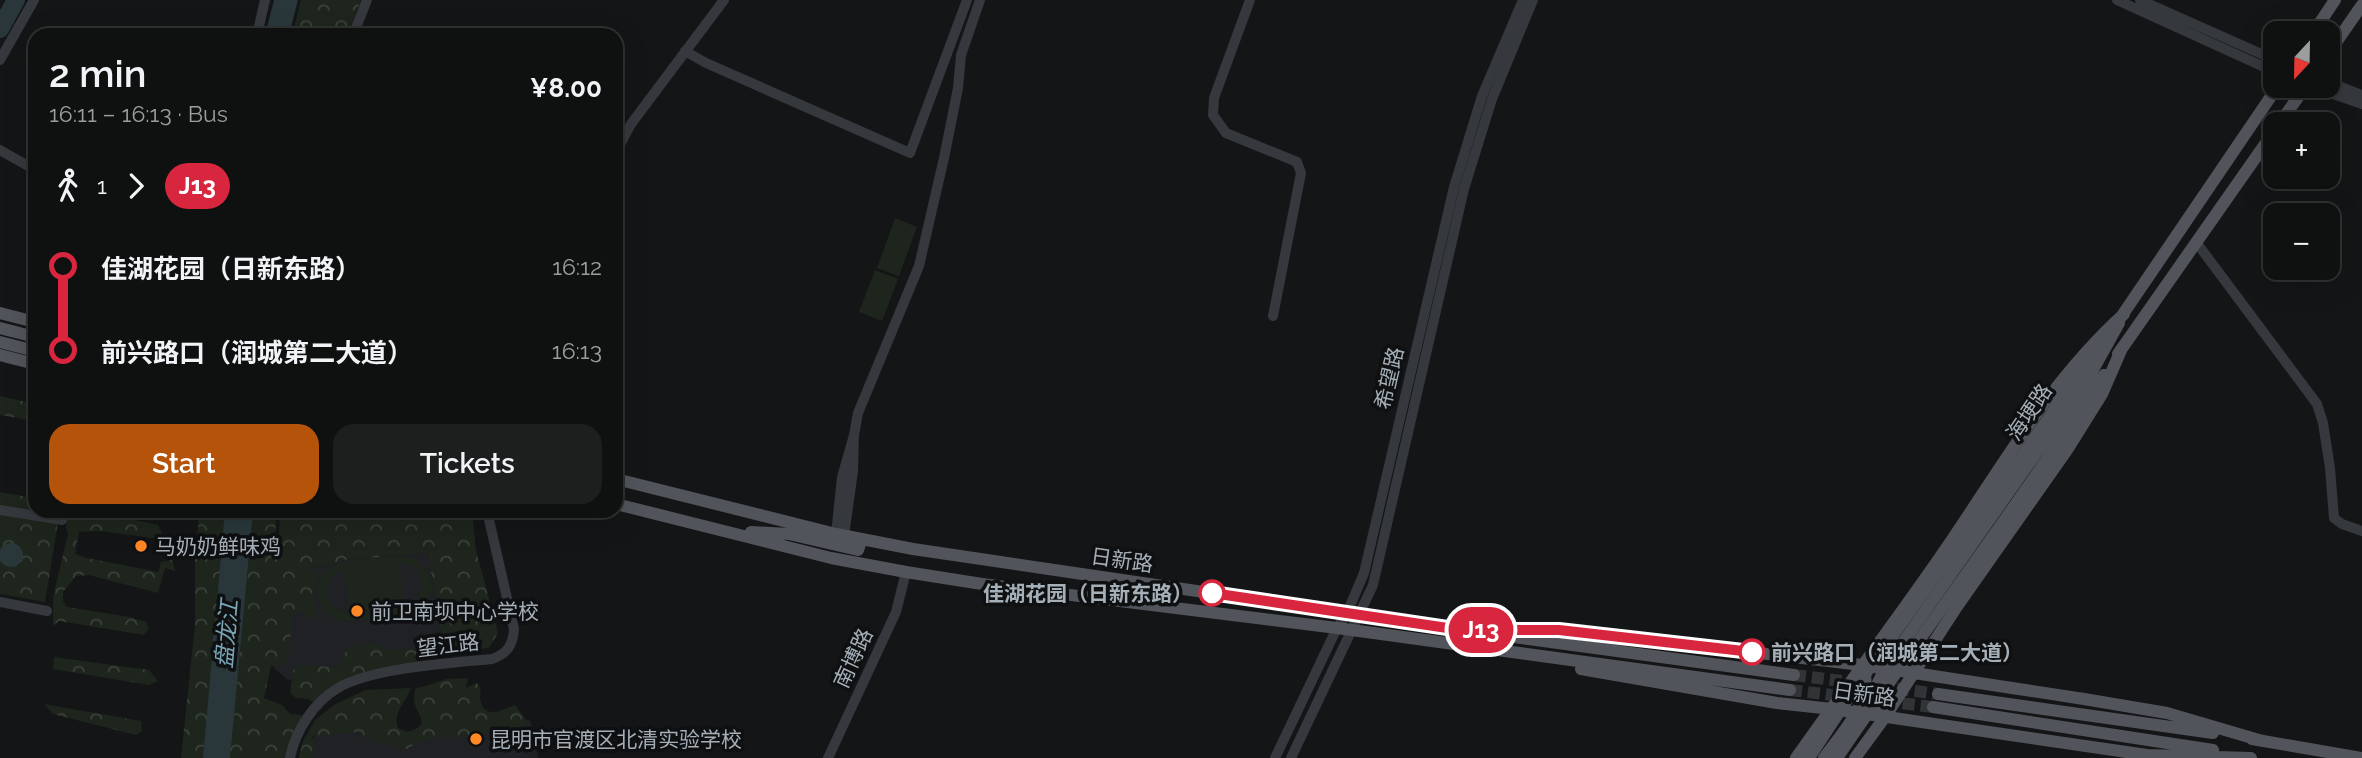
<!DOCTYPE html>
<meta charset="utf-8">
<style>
body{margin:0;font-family:Raleway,"Noto Sans SC",sans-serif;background:#1d1e1e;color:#f1f3f6;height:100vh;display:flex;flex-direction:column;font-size:26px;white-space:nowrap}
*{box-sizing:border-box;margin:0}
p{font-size:23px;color:#9b9d9f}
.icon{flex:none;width:38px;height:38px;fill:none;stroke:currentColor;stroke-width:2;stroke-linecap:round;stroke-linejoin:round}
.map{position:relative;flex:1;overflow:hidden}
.panel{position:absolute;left:28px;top:28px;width:595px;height:490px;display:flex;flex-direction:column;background:#0f1010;border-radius:21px;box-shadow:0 7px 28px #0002,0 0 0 2px #2f3030}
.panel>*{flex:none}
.badge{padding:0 14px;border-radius:23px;font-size:24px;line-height:46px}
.needle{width:46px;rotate:202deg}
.buttons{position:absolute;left:2263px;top:21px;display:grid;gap:14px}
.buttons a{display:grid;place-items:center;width:77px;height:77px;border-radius:14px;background:#0f1010;box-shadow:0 7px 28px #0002,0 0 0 2px #2f3030;font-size:35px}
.map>.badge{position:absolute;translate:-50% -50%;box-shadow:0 0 0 4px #fff}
.legs{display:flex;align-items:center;gap:10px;height:77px;padding:0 21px;font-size:23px}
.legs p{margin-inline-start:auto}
.head{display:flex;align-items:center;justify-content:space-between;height:119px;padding:0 21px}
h1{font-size:38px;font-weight:600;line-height:52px}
.cta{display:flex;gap:14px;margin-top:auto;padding:14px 21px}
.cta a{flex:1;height:80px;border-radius:21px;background:#b45309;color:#fff;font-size:28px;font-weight:600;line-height:80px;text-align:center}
.cta a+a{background:#1d1e1e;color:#f1f3f6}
ul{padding:0 21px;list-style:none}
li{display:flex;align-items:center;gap:24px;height:84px;font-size:26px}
li i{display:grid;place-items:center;width:10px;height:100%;margin:0 9px;background:currentColor}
li i::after{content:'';width:18px;height:18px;margin:-9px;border:5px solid;border-radius:50%;background:#0f1010}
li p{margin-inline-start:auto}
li:first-child i{background:linear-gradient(#0000 50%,currentColor 0)}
li:last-child i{background:linear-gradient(currentColor 50%,#0000 0)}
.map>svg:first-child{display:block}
.built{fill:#202124}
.green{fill:#1d251c;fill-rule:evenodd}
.forest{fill:url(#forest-crowns)}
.water{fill:#29373b}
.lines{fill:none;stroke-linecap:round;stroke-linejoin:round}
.river{stroke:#29373b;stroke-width:18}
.major-tunnel{stroke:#313436;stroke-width:12;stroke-dasharray:12 6;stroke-linecap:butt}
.minor{stroke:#35383c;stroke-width:10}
.major{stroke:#51555b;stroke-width:12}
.major-bridge{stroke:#51555b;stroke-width:12}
.line-1-casing{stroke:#fff;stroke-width:16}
.line-1{stroke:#d7263d;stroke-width:10}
.poi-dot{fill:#ff8724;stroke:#0f1011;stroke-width:2.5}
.stop-1-dot{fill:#fff;stroke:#d7263d;stroke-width:3.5}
.labels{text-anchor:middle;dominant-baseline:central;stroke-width:7;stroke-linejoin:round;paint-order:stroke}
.street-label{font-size:21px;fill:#a5afb8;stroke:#0f1011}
.poi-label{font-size:21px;fill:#a5afb8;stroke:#0f1011;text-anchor:start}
.stop-label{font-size:21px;font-weight:bold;fill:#a5afb8;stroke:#0f1011;text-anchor:end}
.water-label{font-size:23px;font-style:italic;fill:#79a6b6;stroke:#0f1011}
</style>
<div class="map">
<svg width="2362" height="758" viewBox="0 0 2362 758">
<defs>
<pattern id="forest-crowns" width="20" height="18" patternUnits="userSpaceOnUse" patternTransform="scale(1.75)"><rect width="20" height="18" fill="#1d251c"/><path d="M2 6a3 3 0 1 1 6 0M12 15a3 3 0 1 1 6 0" fill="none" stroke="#3b423b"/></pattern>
</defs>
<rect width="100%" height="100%" fill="#141516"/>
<path class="built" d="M428,553L444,654L430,661L288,680L274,668L277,569L322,567L344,560Z
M530,720L538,758H310L315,729H342L381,737Z"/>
<path class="green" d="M895,218L917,227L899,276L877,268Z
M875,270L898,279L882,321L859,312Z
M398,556C425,555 445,588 420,607C409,616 354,623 340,620C334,618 327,614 323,608C319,602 317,594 318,587C323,555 374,559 398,556ZM405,563L415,567L423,582L419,598L405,606L399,564ZM344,570L350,612V613L334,609L326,594L330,578Z"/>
<path class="forest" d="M301,0H361L347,35H292Z
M0,396L35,404V421L0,415Z
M0,492L33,498L35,511L0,507Z
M48,511H101L111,515L158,525L163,536L160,539L100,531L79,532L75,554L87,558L158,572L161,562L172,560L175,571L165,568L158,593L89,575L76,576L63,592V601L67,607L130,617L146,622L149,628L144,635L59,621L53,626V597L68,534L63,513Z
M200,511H276L275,559L278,558L280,511H472L476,550L498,633L489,648L444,654L428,553L344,560L322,567L310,568L318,573C317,586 309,599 318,611L316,622L303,613L293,611L288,661L281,666H271L264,698L282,705L290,714L301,715L300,736L287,758H181L195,624V552Z
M0,512L58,522L45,602L0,594Z
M372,643L380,644L383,649C397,652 410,647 423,651L422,658L418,664L351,676L321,707L308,699L296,698L290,693L293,671L296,666L314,665L336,668L348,648Z
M54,657L149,670L158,681L149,685L53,669Z
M468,678L466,688L477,683L481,690C479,697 480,701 483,707C491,718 505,708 515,705L527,721L521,730L499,735L484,733L468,738L444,736L418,742L407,749L367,740L358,732L312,736L316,745L312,758H299L303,741L315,720L334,705L365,690L411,688C406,703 392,711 398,728L407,732C433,724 417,717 414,701C414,699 415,691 415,689L447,679Z
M44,704L141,721L142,731L136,735L53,714Z"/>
<path class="water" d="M274,0H298L289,35H265Z
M225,511H253L230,758H203Z
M-1 555a12 12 0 1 1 24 0a12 12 0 1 1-24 0Z"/>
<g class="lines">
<path class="river" d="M0,29L16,0"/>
<path class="major-tunnel" d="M1794,675L1858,683
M1879,686L1938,694
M1790,690L1849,697
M1867,699L1933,707"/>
<path class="minor" d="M1250,0L1214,98L1213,115L1226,133L1297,162L1301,173L1273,316
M2117,0L2275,72
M2140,0L2275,60
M257,35L265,0
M353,35L367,0
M685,51L706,63L910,153L967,0
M0,60L34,0
M2328,82L2362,95
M2310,86L2362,104
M0,150L35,170
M616,152L631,124L724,0
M2196,242L2317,404L2323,423L2330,468L2334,518L2342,524L2362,531
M854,435L858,413L919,266L944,158L958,88L961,55L980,0
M0,510L62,520
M836,534L842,477L854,435L853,471L844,536
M0,602L47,611
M290,758C295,731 314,702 338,688C371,668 452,663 492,659C507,654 513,645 514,629L487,511
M828,758L896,612L906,572
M1275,758L1337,628L1347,613L1364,573L1454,187L1482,96L1523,0
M1291,758L1373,585L1464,189L1492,99L1533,0"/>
<path class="major" d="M2313,33L2335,0
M2328,54L2362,5
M2279,124L2306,86
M0,313L35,322
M2119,320L2278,86
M0,328L35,337
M0,342L35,351
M2118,354L2275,130
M0,355L35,364
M2031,443L2096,352
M2049,456L2104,375
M616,479L836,534L913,549L1461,630L1794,675
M616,504L831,558L906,572L982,584L1337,628L1790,690
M751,532L789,534L858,550L860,544L852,537
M1510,630H1559L1862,665L2084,699L2167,713L2259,740
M1581,669L1777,703L1832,709L2147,755L2251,758
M1938,694L2213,733
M1878,706L1876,687L1885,668L2085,384L2119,323
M1933,707L2213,750
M2252,739L2362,758
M1796,758C1845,688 1897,620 1945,550C2002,467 2049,382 2124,314
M1824,758C1842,732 1873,703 1864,669
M1855,758L1885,717L1958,605L2067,450L2102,394L2122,348"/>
<path class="major-bridge" d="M1809,758L1853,691L2031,443
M1837,758C1906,656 1980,557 2049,456"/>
</g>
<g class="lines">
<g class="line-1-casing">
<path id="line-1" d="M1212,593L1461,630H1559L1752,652"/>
</g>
<use href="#line-1" class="line-1"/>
</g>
<g class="poi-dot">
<circle cx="141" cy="546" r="7"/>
<circle cx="357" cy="611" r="7"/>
<circle cx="476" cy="739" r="7"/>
</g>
<g class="stop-1-dot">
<circle cx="1212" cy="593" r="12"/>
<circle cx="1752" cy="652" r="12"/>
</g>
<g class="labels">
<g class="street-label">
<text transform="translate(1389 378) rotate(-77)">希望路</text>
<text transform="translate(2029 412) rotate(-56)">海埂路</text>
<text transform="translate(1122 560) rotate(8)">日新路</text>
<text transform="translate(448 645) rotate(-7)">望江路</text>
<text transform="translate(853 658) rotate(-65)">南博路</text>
<text transform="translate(1864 694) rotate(8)">日新路</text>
</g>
<g class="poi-label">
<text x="155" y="546">马奶奶鲜味鸡</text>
<text x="371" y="611">前卫南坝中心学校</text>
<text x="490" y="739">昆明市官渡区北清实验学校</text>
</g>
<g class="stop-label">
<text x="1193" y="593">佳湖花园（日新东路）</text>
<text x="1771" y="652" text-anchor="start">前兴路口（润城第二大道）</text>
</g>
<g class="water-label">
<text transform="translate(226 634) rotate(-85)">盘龙江</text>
</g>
</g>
</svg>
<div class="buttons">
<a><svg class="needle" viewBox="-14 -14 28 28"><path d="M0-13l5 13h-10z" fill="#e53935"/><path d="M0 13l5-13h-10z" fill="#9b9d9f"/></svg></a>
<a>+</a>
<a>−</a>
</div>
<b class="badge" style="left:1481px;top:630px;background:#d7263d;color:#fff">J13</b>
<section class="panel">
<div class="head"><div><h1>2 min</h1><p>16:11 – 16:13 · Bus</p></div><b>¥8.00</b></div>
<div class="legs"><svg class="icon" aria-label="walk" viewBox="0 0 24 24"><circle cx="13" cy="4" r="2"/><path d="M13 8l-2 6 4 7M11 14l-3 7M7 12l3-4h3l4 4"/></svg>1<svg class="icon" aria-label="forward" viewBox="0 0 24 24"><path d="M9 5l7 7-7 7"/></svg><b class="badge" style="background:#d7263d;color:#fff">J13</b></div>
<ul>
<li><i style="color:#d7263d"></i><b>佳湖花园（日新东路）</b><p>16:12</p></li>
<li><i style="color:#d7263d"></i><b>前兴路口（润城第二大道）</b><p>16:13</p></li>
</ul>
<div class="cta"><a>Start</a><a>Tickets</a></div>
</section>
</div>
